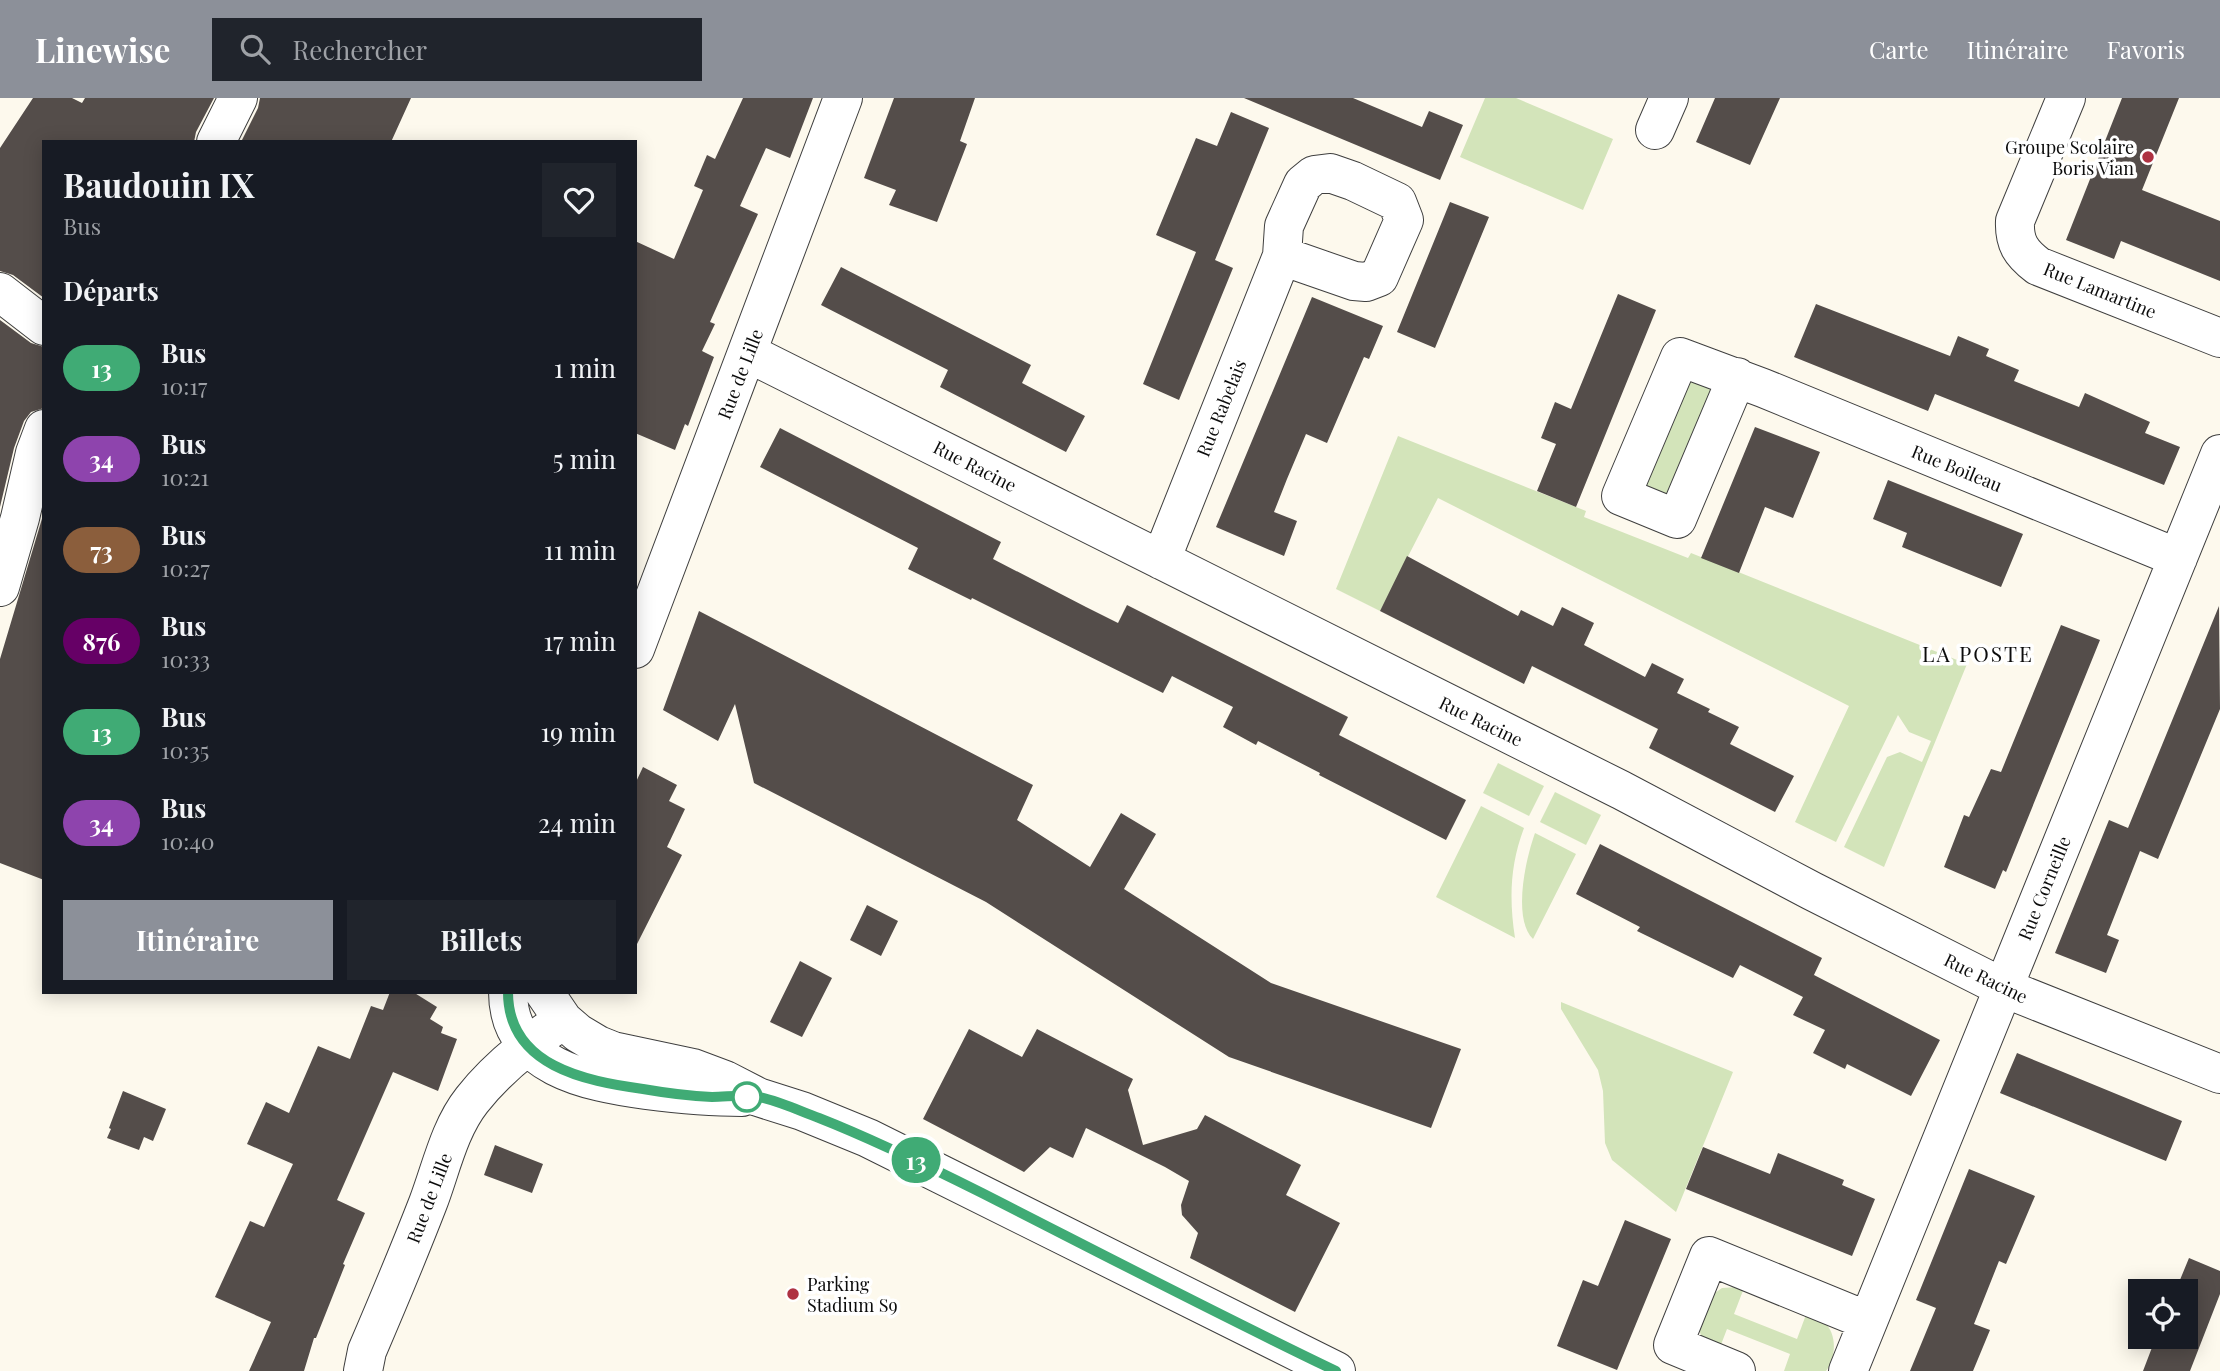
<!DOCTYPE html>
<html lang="fr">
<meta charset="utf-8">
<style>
body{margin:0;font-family:"Playfair Display",serif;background:#20242c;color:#f1f3f6;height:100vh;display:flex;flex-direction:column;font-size:26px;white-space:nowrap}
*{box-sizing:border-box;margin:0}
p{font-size:23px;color:#9ea1a6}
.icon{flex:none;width:38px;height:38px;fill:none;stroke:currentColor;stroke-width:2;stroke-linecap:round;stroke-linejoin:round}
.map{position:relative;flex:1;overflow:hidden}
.details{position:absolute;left:42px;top:42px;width:595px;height:854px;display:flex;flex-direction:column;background:#171b24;border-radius:0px;box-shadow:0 4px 18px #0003}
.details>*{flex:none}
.badge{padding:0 14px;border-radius:23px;font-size:24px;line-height:46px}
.buttons{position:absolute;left:2128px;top:1181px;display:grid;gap:14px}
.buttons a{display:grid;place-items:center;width:70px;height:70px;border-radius:0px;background:#171b24;box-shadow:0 4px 18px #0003;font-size:35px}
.map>.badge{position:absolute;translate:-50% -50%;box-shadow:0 0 0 4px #fff}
h2{padding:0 21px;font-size:26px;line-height:63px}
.round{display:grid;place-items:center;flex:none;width:74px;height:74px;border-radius:0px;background:#20242c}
.head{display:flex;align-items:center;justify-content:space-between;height:119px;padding:0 21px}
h1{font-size:33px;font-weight:700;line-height:52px}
.cta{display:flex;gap:14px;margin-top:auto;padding:14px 21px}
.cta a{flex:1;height:80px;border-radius:0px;background:#8c9099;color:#fff;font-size:28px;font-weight:700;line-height:80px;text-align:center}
.cta a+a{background:#20242c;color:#f1f3f6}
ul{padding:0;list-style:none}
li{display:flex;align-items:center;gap:21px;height:91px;padding:0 21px}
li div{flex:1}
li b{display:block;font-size:26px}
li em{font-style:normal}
li .badge{min-width:77px;font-weight:700;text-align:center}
header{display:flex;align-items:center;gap:42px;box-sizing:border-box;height:98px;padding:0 35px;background:#8c9099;color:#fff}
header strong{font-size:33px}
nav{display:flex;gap:38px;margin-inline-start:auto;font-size:24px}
.search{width:490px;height:63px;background:#20242c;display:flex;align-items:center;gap:18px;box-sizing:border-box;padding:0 24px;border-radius:0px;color:#9ea1a6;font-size:26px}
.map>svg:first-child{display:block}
.green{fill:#d3e4ba}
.building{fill:#544d4a}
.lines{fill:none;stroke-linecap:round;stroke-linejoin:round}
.minor-casing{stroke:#3f3f3f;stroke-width:40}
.minor{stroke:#fff;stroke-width:38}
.line-casing{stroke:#fff;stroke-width:16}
.line{stroke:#40ab75;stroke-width:10}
.poi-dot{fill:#ae3242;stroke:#fff;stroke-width:2.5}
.stop-dot{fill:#fff;stroke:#40ab75;stroke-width:3.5}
.labels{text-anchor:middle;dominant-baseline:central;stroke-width:7;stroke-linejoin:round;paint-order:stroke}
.poi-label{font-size:18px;fill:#0c0c0c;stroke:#fff;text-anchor:end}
.street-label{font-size:18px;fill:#0c0c0c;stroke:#fff}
.quarter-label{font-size:21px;letter-spacing:2px;fill:#0c0c0c;stroke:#fff}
</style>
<header>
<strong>Linewise</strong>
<div class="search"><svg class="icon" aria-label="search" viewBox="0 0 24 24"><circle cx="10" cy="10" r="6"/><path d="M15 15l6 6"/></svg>Rechercher</div>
<nav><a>Carte</a><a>Itinéraire</a><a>Favoris</a></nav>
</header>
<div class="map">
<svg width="2220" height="1273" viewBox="0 0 2220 1273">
<rect width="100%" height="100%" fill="#fdf9ed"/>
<path class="green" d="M1485,0H1516L1613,41L1583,112L1460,59Z
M1687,283L1709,287L1711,291L1666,397L1646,393L1645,382Z
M1398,338L1586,413L1584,419L1688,460L1691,455L1967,566L1884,769L1844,749L1887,659L1900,654L1922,664L1931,643L1909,634L1898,617L1836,744L1795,724L1849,608L1438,400L1380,513L1336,491Z
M1498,665L1544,688L1529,718L1483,695Z
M1555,694L1601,717L1586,747L1540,724Z
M1481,708L1524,730C1510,767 1509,801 1515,840L1436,799Z
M1535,735L1576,756L1533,841C1512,820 1526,760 1535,735Z
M1561,904L1733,974L1676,1114L1612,1062L1605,1045L1603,993L1598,972L1561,911Z
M1738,1189L1744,1190L1734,1216L1797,1241L1807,1214C1812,1217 1819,1220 1823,1223C1838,1235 1836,1260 1826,1273H1784L1790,1256L1727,1231L1717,1257L1702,1242L1699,1230L1709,1199L1722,1190Z"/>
<path class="building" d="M33,0H72L82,5L85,0H214L196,34L194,44H44V200L13,177L0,173V50Z
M260,0H411L391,44H241L258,10Z
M743,0H813L790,60L766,50L740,108L758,116L710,224L715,226L702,253L714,259L688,328L685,326L675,352L635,335V143L674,161L703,92L694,88L707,57L715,61Z
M894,0H975L960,43L967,46L937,124L889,107L896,92L864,80Z
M1244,0H1353L1422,29L1429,13L1463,27L1440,82Z
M1715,0H1780L1750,67L1696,44Z
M2122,0H2179L2142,92L2220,123V183L2121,143L2114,161L2066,142Z
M1231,14L1269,30L1215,162L1233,170L1179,302L1143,286L1196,154L1156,137L1196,40L1217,48Z
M1450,104L1489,119L1435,250L1397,234Z
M841,169L1031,267L1022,285L1085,318L1066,354L940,289L948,272L821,207Z
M1618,196L1656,212L1576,409L1537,393L1556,346L1541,340L1555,304L1571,311Z
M1312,199L1383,228L1369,261L1364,259L1327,345L1306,336L1287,381L1274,414L1297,423L1284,458L1216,429Z
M1816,206L1950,258L1958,238L1989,251L1986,258L2019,272L2014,283L2079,309L2085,295L2150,324L2145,335L2180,349L2164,387L1935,296L1928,313L1794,259Z
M0,222L31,245L44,249V310L31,314L24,323L14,350L0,409Z
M1755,329L1820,354L1793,420L1765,409L1739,475L1701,460Z
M780,330L1001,444L993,461L1086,509L1118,525L1127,507L1348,619L1339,637L1466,702L1446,742L1319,677L1320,675L1258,643L1256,647L1223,629L1233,609L1172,578L1163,595L972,500L971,502L908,471L918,450L760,369Z
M1888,382L2023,436L2001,489L1902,449L1907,435L1873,421Z
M44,414V782L0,765V561Z
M1407,458L1518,518L1521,512L1553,528L1562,509L1594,525L1584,547L1645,579L1652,565L1684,581L1677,595L1710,611L1708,614L1739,629L1730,646L1794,678L1775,714L1649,650L1658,631L1532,568L1524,586L1380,513Z
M2219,508L2220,611L2158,761L2140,753L2107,837L2119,842L2106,875L2055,855L2109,722L2128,730Z
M699,513L1033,687L1017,722L1090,769L1121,715L1156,736L1124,791L1271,885L1461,951L1431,1030L1229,959L986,804L754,685L735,606L718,643L663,612Z
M2061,527L2100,542L2006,774L2003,772L1995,791L1944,769L1964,717L1969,719L1991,671L2001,674Z
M643,669L677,687L669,703L685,711L667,749L682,757L635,850V686Z
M1600,746L1822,860L1813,879L1814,877L1940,942L1911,998L1847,966L1845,971L1813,955L1825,932L1793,917L1803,899L1740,867L1733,880L1637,833L1640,829L1576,796Z
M867,807L898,823L881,858L850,842Z
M800,863L832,880L802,939L770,924Z
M390,894H413L437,909L430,921L443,929L441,935L457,941L446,971L438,993L393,974L337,1102L365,1115L343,1166L345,1167L316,1240H314L304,1273H249L271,1224L215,1199L250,1123L264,1129L293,1066L247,1046L266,1004L289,1015L318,948L350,961L371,908L383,912Z
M969,931L1022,959L1037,931L1133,981L1128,992L1143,1047L1197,1031L1205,1017L1301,1067L1286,1097L1340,1125L1295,1214L1190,1160L1198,1135L1182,1117L1181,1107L1189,1083L1165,1069L1086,1030L1073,1060L1050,1049L1024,1074L923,1021Z
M2017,955L2182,1023L2166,1063L2000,995Z
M123,993L166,1011L153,1043L144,1039L139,1052L107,1040L111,1031L109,1030Z
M495,1047L543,1066L532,1095L484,1077Z
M1703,1049L1770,1076L1778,1055L1844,1082L1842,1087L1875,1101L1852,1158L1686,1091Z
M1969,1071L2035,1098L2006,1166L1999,1163L1974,1226L1990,1232L1973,1273H1910L1936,1210L1916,1202Z
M1625,1122L1671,1141L1617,1272L1557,1248L1583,1182L1598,1188Z
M2189,1160L2220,1173V1196L2190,1273H2143L2156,1239H2186V1194H2175Z"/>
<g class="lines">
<g class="minor-casing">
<path id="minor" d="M2066,0L2015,123C2014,145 2021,155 2038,168L2220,240
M1655,32L1669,0
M216,44L238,0
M0,194L44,228
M748,255L1621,692L1812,793L2004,890L2220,976
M1737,279L1677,421L1621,398L1680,259L1763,290L2178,460
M1161,462L1282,158L1284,128L1303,86L1314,77L1330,75L1353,83L1397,104L1404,122L1379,179L1366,184L1354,183L1282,158
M0,489L20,420L35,355L44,331
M635,551L843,0
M508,894C508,969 588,984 646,992C678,996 710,999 742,999
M544,894L563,922L578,935L598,947L613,953L693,970L725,982L758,999L802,1013L868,1040L1336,1273
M363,1273L367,1253C388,1204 409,1154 428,1105C441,1071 449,1031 472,1002C497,970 529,945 563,922
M1736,1273L1673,1247L1709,1158L1868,1223
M1848,1273L2220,356"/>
</g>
<use href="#minor" class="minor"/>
</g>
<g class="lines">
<g class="line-casing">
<path id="line" d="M508,894C508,968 585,983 643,991C666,995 689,998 712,999C727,999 744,996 759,999C779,1003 800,1013 819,1020C875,1042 928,1068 982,1095C1100,1155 1217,1216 1336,1273"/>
</g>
<use href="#line" class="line"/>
</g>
<g class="poi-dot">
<circle cx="2148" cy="59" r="7"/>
<circle cx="793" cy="1196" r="7"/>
</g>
<circle class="stop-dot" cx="747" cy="999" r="14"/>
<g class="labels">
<g class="poi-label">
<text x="2134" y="49">Groupe Scolaire<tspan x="2134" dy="21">Boris Vian</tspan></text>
<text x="807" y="1186" text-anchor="start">Parking<tspan x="807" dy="21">Stadium S9</tspan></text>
</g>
<g class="street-label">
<text transform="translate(2100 192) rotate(22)">Rue Lamartine</text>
<text transform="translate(740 276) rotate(-69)">Rue de Lille</text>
<text transform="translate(1221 310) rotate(-68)">Rue Rabelais</text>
<text transform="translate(975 368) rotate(27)">Rue Racine</text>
<text transform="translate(1957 370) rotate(22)">Rue Boileau</text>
<text transform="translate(1481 623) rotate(26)">Rue Racine</text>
<text transform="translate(2044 790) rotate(-68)">Rue Corneille</text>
<text transform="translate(1986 880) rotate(26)">Rue Racine</text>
<text transform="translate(429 1100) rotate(-69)">Rue de Lille</text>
</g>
<g class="quarter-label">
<text x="1978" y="555">LA POSTE</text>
</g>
</g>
</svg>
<div class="buttons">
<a><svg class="icon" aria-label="locate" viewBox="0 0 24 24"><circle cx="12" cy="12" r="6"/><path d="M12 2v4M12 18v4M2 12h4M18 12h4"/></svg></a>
</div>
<b class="badge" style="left:916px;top:1062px;background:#40ab75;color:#fff">13</b>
<section class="details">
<div class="head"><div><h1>Baudouin IX</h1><p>Bus</p></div><a class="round"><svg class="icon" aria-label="heart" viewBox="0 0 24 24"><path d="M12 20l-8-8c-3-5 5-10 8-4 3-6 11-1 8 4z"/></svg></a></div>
<h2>Départs</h2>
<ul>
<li><span class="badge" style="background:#40ab75;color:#fff">13</span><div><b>Bus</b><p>10:17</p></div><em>1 min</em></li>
<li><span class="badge" style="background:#8e44ad;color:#fff">34</span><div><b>Bus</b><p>10:21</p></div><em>5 min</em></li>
<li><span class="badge" style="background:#8b5e3c;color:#fff">73</span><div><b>Bus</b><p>10:27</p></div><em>11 min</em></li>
<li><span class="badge" style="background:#606;color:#fff">876</span><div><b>Bus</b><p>10:33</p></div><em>17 min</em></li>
<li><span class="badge" style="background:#40ab75;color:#fff">13</span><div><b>Bus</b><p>10:35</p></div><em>19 min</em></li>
<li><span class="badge" style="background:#8e44ad;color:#fff">34</span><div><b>Bus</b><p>10:40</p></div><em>24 min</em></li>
</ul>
<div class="cta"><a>Itinéraire</a><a>Billets</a></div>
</section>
</div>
